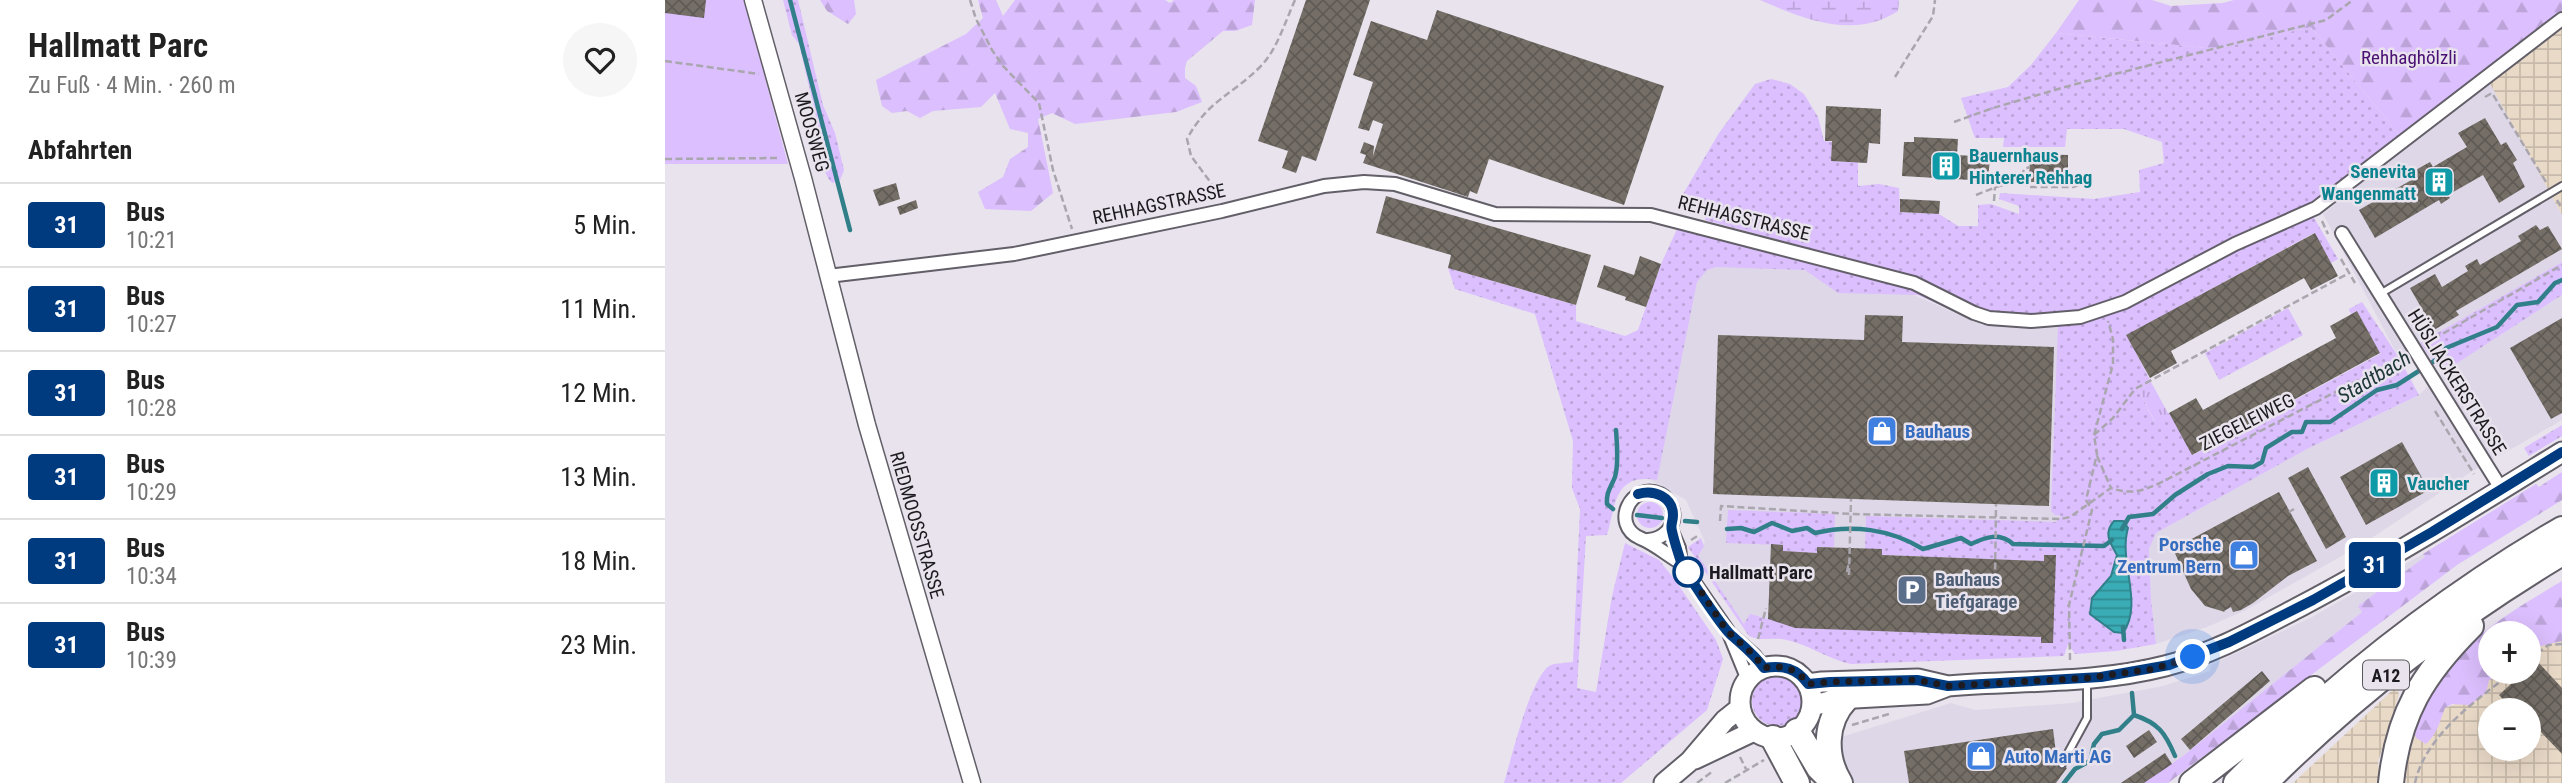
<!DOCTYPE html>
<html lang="de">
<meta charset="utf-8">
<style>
body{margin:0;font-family:"Roboto Condensed",sans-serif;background:#f6f6f6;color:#222;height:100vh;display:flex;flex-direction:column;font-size:26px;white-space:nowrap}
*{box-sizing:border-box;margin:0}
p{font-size:23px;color:#767676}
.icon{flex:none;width:38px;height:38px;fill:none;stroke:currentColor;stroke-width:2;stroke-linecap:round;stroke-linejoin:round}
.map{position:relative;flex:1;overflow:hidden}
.sheet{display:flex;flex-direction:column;background:#fff;width:665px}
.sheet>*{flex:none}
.badge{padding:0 14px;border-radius:5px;font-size:24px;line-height:46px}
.controls{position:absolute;left:1813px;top:621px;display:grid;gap:14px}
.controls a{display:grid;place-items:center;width:63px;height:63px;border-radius:50%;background:#fff;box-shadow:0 7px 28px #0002;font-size:35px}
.you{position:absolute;width:35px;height:35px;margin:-18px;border:5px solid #fff;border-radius:50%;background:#1a73e8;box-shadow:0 0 0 10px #1a73e833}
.map>.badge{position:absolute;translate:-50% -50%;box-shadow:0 0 0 4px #fff}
h2{padding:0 28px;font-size:26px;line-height:63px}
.round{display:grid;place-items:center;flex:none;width:74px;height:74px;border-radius:37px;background:#f6f6f6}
.summary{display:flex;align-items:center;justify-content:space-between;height:119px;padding:0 28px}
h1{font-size:33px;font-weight:700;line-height:52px}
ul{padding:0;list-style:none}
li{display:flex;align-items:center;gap:21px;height:84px;padding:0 28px;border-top:2px solid #e0e0e0}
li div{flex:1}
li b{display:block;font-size:26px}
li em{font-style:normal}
li .badge{min-width:77px;font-weight:700;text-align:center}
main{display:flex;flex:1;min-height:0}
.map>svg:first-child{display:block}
.built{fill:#ded7e7}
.industrial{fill:url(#industrial-grid);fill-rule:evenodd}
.grass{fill:url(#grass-dots);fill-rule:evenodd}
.forest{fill:url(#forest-firs)}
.wetland{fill:url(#wetland-marsh)}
.park{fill:url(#park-tufts)}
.garden{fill:#dcbffe}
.water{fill:url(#water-rules);stroke:#318089;stroke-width:2}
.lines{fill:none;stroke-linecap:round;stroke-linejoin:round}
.stream{stroke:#318089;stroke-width:4.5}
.building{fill:url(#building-cross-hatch)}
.service-casing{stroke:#635f68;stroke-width:10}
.minor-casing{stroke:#635f68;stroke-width:16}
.tertiary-casing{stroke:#635f68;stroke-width:19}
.secondary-casing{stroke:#635f68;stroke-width:23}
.motorway-casing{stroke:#635f68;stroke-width:28}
.path{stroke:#aaa6ae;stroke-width:2.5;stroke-dasharray:7 3.5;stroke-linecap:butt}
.service{stroke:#fff;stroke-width:6}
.minor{stroke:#fff;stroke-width:12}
.tertiary{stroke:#fff;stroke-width:16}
.secondary{stroke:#fff;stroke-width:19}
.motorway{stroke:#fff;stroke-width:24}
.line-casing{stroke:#fff;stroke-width:16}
.line{stroke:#003b80;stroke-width:10}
.walk{stroke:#1d1b1f;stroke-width:7;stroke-dasharray:0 12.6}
.stop-dot{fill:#fff;stroke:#003b80;stroke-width:3.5}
.labels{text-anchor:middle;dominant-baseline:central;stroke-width:5;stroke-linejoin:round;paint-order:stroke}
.shield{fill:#e8e3ed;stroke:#5a575d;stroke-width:2}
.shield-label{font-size:18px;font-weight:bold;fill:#1d1b1f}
.park-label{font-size:19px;fill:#4b1074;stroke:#e8e3ed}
.street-label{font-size:19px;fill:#1d1b1f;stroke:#e8e3ed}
.culture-label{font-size:19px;font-weight:bold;fill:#0d838f;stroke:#e8e3ed;text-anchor:start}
.shop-label{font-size:19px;font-weight:bold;fill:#366cbe;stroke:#e8e3ed;text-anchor:start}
.stop-label{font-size:19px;font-weight:bold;fill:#1d1b1f;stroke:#e8e3ed;text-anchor:start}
.service-label{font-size:19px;font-weight:bold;fill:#4e5e75;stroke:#e8e3ed;text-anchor:start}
.water-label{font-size:21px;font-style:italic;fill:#1c3537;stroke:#e8e3ed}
</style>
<main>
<section class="sheet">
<div class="summary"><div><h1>Hallmatt Parc</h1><p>Zu Fuß · 4 Min. · 260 m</p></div><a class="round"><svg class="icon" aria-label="heart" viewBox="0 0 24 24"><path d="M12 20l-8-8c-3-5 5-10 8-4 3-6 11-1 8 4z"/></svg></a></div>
<h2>Abfahrten</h2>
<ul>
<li><span class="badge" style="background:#003b80;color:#fff">31</span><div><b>Bus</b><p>10:21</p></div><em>5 Min.</em></li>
<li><span class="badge" style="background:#003b80;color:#fff">31</span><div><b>Bus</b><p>10:27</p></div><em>11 Min.</em></li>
<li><span class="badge" style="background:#003b80;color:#fff">31</span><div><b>Bus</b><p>10:28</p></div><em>12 Min.</em></li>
<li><span class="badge" style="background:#003b80;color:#fff">31</span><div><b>Bus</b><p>10:29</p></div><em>13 Min.</em></li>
<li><span class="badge" style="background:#003b80;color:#fff">31</span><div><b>Bus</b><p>10:34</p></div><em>18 Min.</em></li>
<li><span class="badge" style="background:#003b80;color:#fff">31</span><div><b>Bus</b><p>10:39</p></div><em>23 Min.</em></li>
</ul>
</section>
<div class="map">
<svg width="1897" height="783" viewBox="0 0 1897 783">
<defs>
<pattern id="industrial-grid" width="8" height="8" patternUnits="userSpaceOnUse" patternTransform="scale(1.75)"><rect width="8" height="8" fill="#e9d9c7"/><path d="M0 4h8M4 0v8" fill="none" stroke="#c7baaa"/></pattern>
<pattern id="grass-dots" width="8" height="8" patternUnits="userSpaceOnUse" patternTransform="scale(1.75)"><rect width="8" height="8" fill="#dcbffe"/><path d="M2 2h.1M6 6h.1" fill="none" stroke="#bca4d9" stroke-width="1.8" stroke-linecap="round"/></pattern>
<pattern id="forest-firs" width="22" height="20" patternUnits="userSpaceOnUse" patternTransform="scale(1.75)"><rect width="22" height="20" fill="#dcbffe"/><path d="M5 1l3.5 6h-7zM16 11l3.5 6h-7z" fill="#bca4d9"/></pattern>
<pattern id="wetland-marsh" width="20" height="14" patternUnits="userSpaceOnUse" patternTransform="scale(1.75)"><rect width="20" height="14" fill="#dcbffe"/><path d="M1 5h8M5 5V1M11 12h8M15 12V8" fill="none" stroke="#bca4d9"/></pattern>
<pattern id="park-tufts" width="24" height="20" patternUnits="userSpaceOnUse" patternTransform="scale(1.75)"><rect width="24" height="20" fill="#dcbffe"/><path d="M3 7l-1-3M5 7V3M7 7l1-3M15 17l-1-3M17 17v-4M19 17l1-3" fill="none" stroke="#bca4d9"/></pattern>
<pattern id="water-rules" width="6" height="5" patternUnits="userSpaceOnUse" patternTransform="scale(1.75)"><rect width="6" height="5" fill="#3aacb6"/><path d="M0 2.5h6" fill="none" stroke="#308b93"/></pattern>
<pattern id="building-cross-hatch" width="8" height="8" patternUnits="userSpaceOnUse" patternTransform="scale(1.75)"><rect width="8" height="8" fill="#746e67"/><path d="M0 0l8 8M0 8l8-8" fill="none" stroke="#5f5a54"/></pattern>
</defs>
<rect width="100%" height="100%" fill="#e8e3ed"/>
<path class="built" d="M1823,80L1897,215V262L1733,356L1658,214Z
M1025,251L1226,285L1317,325H1401L1398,516L1391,647L1087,634L1030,557L1040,542L1021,500L973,473Z
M1897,295V420L1806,472L1696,545L1581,610L1542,627L1491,644L1486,599L1484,549L1491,533L1642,449L1754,395L1777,373Z
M1758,554L1761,557L1693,606L1697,612L1518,756L1478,783H1189L1181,775L1173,738L1286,703L1310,710L1407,703L1498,686L1545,671L1546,665L1647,617Z"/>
<path class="industrial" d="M1897,24V215L1823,80Z
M1897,641V783H1740L1743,754L1749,731L1767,738L1780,708L1820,693L1824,680L1839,672H1864V648ZM1825,710H1864V749H1825Z
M1732,686L1734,695L1713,762L1716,783H1628Z"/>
<path class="grass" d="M118,0H133L158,105L170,133L179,170L175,180L167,183C157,172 153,152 156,138L134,44L127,35Z
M1646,27L1735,136L1666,192L1631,213L1442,307L1404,313L1368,315L1324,312L1302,304L1254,278L1040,220L1041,212L1014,201L1054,133L1090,84L1106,79L1125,84L1139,94L1153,117L1159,141L1167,142L1166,161L1193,162V186L1214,184L1234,188L1235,212L1274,214L1293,226H1313V205L1326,204L1354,214V206L1334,199L1335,193L1429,199L1475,192L1474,170L1499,163L1497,142L1459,129H1402L1400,147H1338L1339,138H1310L1296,98L1343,87L1366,65L1391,33L1552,49Z
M1648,216L1673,259L1666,263L1649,233L1462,335L1486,382L1473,389L1489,421L1504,413L1528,455L1715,354L1692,311L1686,314L1684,309L1697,302L1733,356L1754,395L1642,449L1491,533L1484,549L1486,599L1491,644L1451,651L1410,654L1403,644L1399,656L1186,664C1162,659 1142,643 1117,639C1106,638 1095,641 1084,636L1023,547L1036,538L1039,546L1033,556L1079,624L1085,614L1103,619L1376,637V643L1391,555H1379V561L1217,555L1200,549L1201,516L1391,522L1397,516L1390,515L1386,511L1393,326H1322L1253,295L1173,293L1140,270L1051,267L1042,270L1032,282L992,480C949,473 951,504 942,535L921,536L912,688L931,692L947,596L960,543L994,560L1010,580L1051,640L1058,659L1042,710L956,783H839C846,760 866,674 886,665C892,663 902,663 908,662L915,509L907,488L908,441L870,314L790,289L783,268L911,305V321L960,336L973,330L996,264L1013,227L1250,289L1347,325L1401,324L1437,316L1481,298L1555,257ZM1463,528L1460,538L1466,599L1427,598L1446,576L1452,554L1444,544Z
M1897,262V295L1777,373L1755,343Z
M1623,308L1638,335L1554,380L1540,353Z
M1897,425V436L1864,456L1859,448Z
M972 515a13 13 0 1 1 26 0a13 13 0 1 1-26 0Z
M1063,510L1170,514L1169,547H1152V553L1118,551V545L1061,543Z
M1087 701a25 25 0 1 1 50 0a25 25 0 1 1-50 0Z"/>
<path class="forest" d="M155,0H189L191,14L183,24L162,11Z
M313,0H331L338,16L350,0H500L505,3L509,0H590L587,25L570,31H558L522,61L520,68V78L531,86L537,102L511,112L410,124L387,113L373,119L388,193L366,211L320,209L313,192L338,177L345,159L363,147V133L345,129L330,93L316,107L268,111L255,118L242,111L227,113L217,106L211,80L301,34L318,18Z
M1414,0H1487L1506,6L1558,3L1569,0H1897V12L1735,136L1646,27L1552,49L1391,33Z
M1897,472V500L1792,565L1503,783H1478L1518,756L1697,612L1693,606L1760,557L1758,554L1871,484L1874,487Z
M1897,581V641L1864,649V634H1825V672H1839L1824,680L1821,693L1805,705L1787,704L1780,708C1775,721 1772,734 1761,744L1751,738L1749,731C1752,721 1755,710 1760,701C1787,645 1846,612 1897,581Z"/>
<path class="wetland" d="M1095,0H1234L1233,11C1189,40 1139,19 1095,0Z"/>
<path class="park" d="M1486,382L1504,415L1490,422L1473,389Z"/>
<path class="garden" d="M0,0H79L123,164H0Z"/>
<path class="water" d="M1449,521H1458L1463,528C1453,562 1479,603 1458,633L1449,632L1425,614L1427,598L1446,576L1452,555C1445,543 1438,533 1449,521Z"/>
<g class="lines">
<path class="stream" d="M125,0L185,230
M948,509L942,504C941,492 946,487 950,477C954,463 952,444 951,430
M972,515L997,518
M1020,521L1032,522
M1062,529L1076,528L1089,532L1107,523L1127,531L1142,528L1150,533C1187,524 1225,529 1258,549L1296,538L1306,544C1321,537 1335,532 1348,544L1439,546L1447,540
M1457,529L1464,517L1488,514L1510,495L1543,474L1563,466L1588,467L1597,462L1601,448L1627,432H1637L1641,422H1665L1712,390L1732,385L1774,358L1781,348L1832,327L1852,305L1873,302L1890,283L1897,280
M1458,627L1459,640
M1469,715C1493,723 1500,732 1510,756
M1399,783L1410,769L1425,761L1429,744L1437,734L1454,730L1469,715L1467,693"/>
</g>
<path class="building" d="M0,0H41L39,18L0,13Z
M641,0H705L651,161L637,156L631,173L617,168L623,151L593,141Z
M772,10L999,86L959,205L824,159L812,194L805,191L803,197L698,163L701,155L695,153L699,142L709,146L708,156L718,124L708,120L704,131L693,128L708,82L688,75L706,21L762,40Z
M1161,106L1216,109L1215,144L1204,143L1202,163L1166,161L1167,141H1160Z
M1820,118L1836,145L1841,142L1852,160L1848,163L1860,187L1834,203L1818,175L1783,195L1785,198L1776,204L1774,200L1710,238L1694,210L1750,178L1747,172L1765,162L1768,167L1802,147L1793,133Z
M1249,137L1293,139L1292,155L1325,157L1323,181L1237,176L1239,142H1249Z
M1365,154L1403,155V182H1364Z
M231,183L235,199L214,206L208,190Z
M721,196L926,255L911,305L783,268L786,255L711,233Z
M1235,199L1275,201L1274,214L1235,212Z
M251,200L253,208L235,215L232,207Z
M1871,225L1875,230L1883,226L1897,249L1791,311L1794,315L1769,330L1745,288L1770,274L1777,287L1803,271L1800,266L1812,259L1815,265L1856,241L1853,236Z
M1650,233L1673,276L1646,290L1639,278L1506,351L1512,363L1485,378L1461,335Z
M975,256L996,264L981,307L960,300L961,297L932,287L939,265L969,275Z
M1692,311L1715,353L1527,455L1504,413L1531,398L1538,410L1571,392L1671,338L1665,326Z
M1200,315L1238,316L1237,342L1389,347L1384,506L1048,494L1053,335L1199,340Z
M1897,318V413L1886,419L1845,348Z
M1737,442L1764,490L1701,525L1675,477Z
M1643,467L1681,537L1661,549L1623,478Z
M1614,492L1652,561L1623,576L1588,603L1576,610L1568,612L1566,607L1559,611L1560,612L1540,606L1526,589L1508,549Z
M1106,544L1118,545V551L1152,553V547L1217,549V555L1379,561V555H1391L1388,643H1376V637L1130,628L1103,619Z
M1871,660L1897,688V754L1872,728L1868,732L1864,727V710H1848L1834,695L1859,672H1864V667Z
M1597,671L1605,681L1525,750L1516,739Z
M1388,729L1392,761L1402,768L1391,783H1244L1239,751Z
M1484,730L1492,742L1469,758L1461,746Z
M1500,753L1507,764L1479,783H1456Z"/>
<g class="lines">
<g class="service-casing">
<path id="service" d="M1715,294L1897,186
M1397,764L1422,718V680"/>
</g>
<g class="minor-casing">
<path id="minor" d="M1677,233L1837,490
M163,276L349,254L557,211L659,186L699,182L730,184L830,214L986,215L1249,283L1309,313L1324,318L1366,321L1415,317L1460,302L1570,244L1651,208L1897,19
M1005,527L1014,548L1016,563L1063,631L1083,680
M983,540C998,539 1011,527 1008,511C1006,504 1001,497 995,494C966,481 945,525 975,538C990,544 1002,555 1016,563
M1065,634L1089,655L1099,668"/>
</g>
<g class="tertiary-casing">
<path id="tertiary" d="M88,0L138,178L202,425L307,783"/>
</g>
<g class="secondary-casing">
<path id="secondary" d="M1075 702a36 36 0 1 1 72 0a36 36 0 1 1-72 0Z
M1143,684L1157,682L1253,679L1283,686
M1147,706L1172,699L1262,694L1283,686C1355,680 1430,684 1500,666C1548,654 1592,629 1636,606C1725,559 1811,505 1897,452
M1030,759L1089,731
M999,783L1025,761L1060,720L1075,708"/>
</g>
<g class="motorway-casing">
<path id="motorway" d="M1132,731L1154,768L1169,783
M1108,738L1132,783
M1175,783C1159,757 1159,722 1181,699
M1527,783L1649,689
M1571,783C1669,684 1777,599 1897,529
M1600,783C1689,694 1790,617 1897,553
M1726,783C1733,714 1758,674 1806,626"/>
</g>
<path class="path" d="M305,0L311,19L327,50L338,66L374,103L388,170L407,229
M0,61L94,74
M1230,77L1268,16L1270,0
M1820,97L1827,93L1881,182
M1289,122L1328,108L1407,85L1661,20L1688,0
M0,159L115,158
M1356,182L1364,187H1408L1417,184
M1311,195L1334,186L1355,183L1359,169L1365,167
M554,199L549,187L526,156L522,139C542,101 567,95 595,67C612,50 620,22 630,0
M1892,200L1897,209
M1329,201L1330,187
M1657,221L1663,234
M1676,259L1690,283
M1760,344L1897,265
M1770,411L1809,474
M1429,435L1448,418L1470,389L1684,273
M1432,456L1446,488
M1624,512L1629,509
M1055,521L1056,506L1187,514L1396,519L1405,517L1446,488C1466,495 1477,491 1495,483L1740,356
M1026,540L1034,535
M1182,572L1184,561
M1184,575L1186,499
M1330,580L1331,504
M1093,639L1101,608
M1405,660L1404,605L1427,510L1421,500L1432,454L1429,435L1448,364V339L1443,321
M1864,660L1883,645L1897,644
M1187,725L1224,714
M1075,757L1081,769
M1032,783L1048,771
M1060,783L1099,760
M1750,783C1760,736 1811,700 1848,672"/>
<use href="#service" class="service"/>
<use href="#minor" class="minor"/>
<use href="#tertiary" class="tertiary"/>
<use href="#secondary" class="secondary"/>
<use href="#motorway" class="motorway"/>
</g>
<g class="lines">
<g class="line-casing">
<path id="line" d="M973,494C989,489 1008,497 1008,515C1008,522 1005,525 1007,531C1009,541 1013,552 1016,562C1020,572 1056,625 1065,634C1077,645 1089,654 1099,668C1118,665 1132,668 1143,684L1165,682L1252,680L1283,686L1436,677L1504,665L1564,642L1648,600L1767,532L1897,452"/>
</g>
<use href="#line" class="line"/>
<path class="walk" d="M1023,572L1062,631L1089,655L1099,668C1118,665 1132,668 1143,684L1165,682L1252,680L1283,686L1422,678L1488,669L1528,657"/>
</g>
<defs>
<g id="building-square" transform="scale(1.575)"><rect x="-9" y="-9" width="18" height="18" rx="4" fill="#0f9aa8" stroke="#e8e3ed"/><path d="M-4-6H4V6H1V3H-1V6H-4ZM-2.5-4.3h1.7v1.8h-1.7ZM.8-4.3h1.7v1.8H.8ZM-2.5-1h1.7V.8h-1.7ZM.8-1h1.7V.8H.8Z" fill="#fff"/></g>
<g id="shop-square" transform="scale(1.575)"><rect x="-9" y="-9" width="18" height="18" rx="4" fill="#3f7fe0" stroke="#e8e3ed"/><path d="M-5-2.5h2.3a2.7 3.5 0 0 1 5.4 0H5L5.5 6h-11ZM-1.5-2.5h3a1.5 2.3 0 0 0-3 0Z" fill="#fff"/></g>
<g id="parking-square" transform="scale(1.575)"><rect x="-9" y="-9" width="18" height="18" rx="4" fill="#5c6f8a" stroke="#e8e3ed"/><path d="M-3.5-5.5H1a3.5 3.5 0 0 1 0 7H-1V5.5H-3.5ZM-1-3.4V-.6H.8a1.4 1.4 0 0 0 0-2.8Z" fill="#fff"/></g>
</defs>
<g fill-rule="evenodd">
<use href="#building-square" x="1281" y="166"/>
<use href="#building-square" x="1774" y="182"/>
<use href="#shop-square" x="1217" y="431"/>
<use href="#building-square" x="1719" y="483"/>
<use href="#shop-square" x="1579" y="555"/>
<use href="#parking-square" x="1247" y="590"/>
<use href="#shop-square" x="1316" y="756"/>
</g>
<circle class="stop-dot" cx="1023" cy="572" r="14"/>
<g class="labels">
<rect class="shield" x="1698" y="660.5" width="46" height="29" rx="5"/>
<g class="shield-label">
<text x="1721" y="675">A12</text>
</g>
<g class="park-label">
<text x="1744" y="57">Rehhaghölzli</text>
</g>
<g class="street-label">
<text transform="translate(147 132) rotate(74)">MOOSWEG</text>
<text transform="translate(494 204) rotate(-12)">REHHAGSTRASSE</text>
<text transform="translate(1079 218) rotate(14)">REHHAGSTRASSE</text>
<text transform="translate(1792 382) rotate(58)">HÜSLIACKERSTRASSE</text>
<text transform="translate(1582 422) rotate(-27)">ZIEGELEIWEG</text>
<text transform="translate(252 525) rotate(74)">RIEDMOOSSTRASSE</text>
</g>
<g class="culture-label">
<text x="1304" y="155">Bauernhaus<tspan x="1304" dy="22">Hinterer Rehhag</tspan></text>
<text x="1751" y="171" text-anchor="end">Senevita<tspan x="1751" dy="22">Wangenmatt</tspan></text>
<text x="1742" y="483">Vaucher</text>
</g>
<g class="shop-label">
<text x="1240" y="431">Bauhaus</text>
<text x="1556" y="544" text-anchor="end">Porsche<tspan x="1556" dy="22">Zentrum Bern</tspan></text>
<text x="1339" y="756">Auto Marti AG</text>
</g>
<g class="stop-label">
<text x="1044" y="572">Hallmatt Parc</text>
</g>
<g class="service-label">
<text x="1270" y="579">Bauhaus<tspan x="1270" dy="22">Tiefgarage</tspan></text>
</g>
<g class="water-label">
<text transform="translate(1709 377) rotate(-31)">Stadtbach</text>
</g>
</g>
</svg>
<div class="controls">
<a>+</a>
<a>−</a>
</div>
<div class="you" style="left:1528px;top:657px"></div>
<b class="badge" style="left:1710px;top:565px;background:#003b80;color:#fff">31</b>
</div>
</main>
